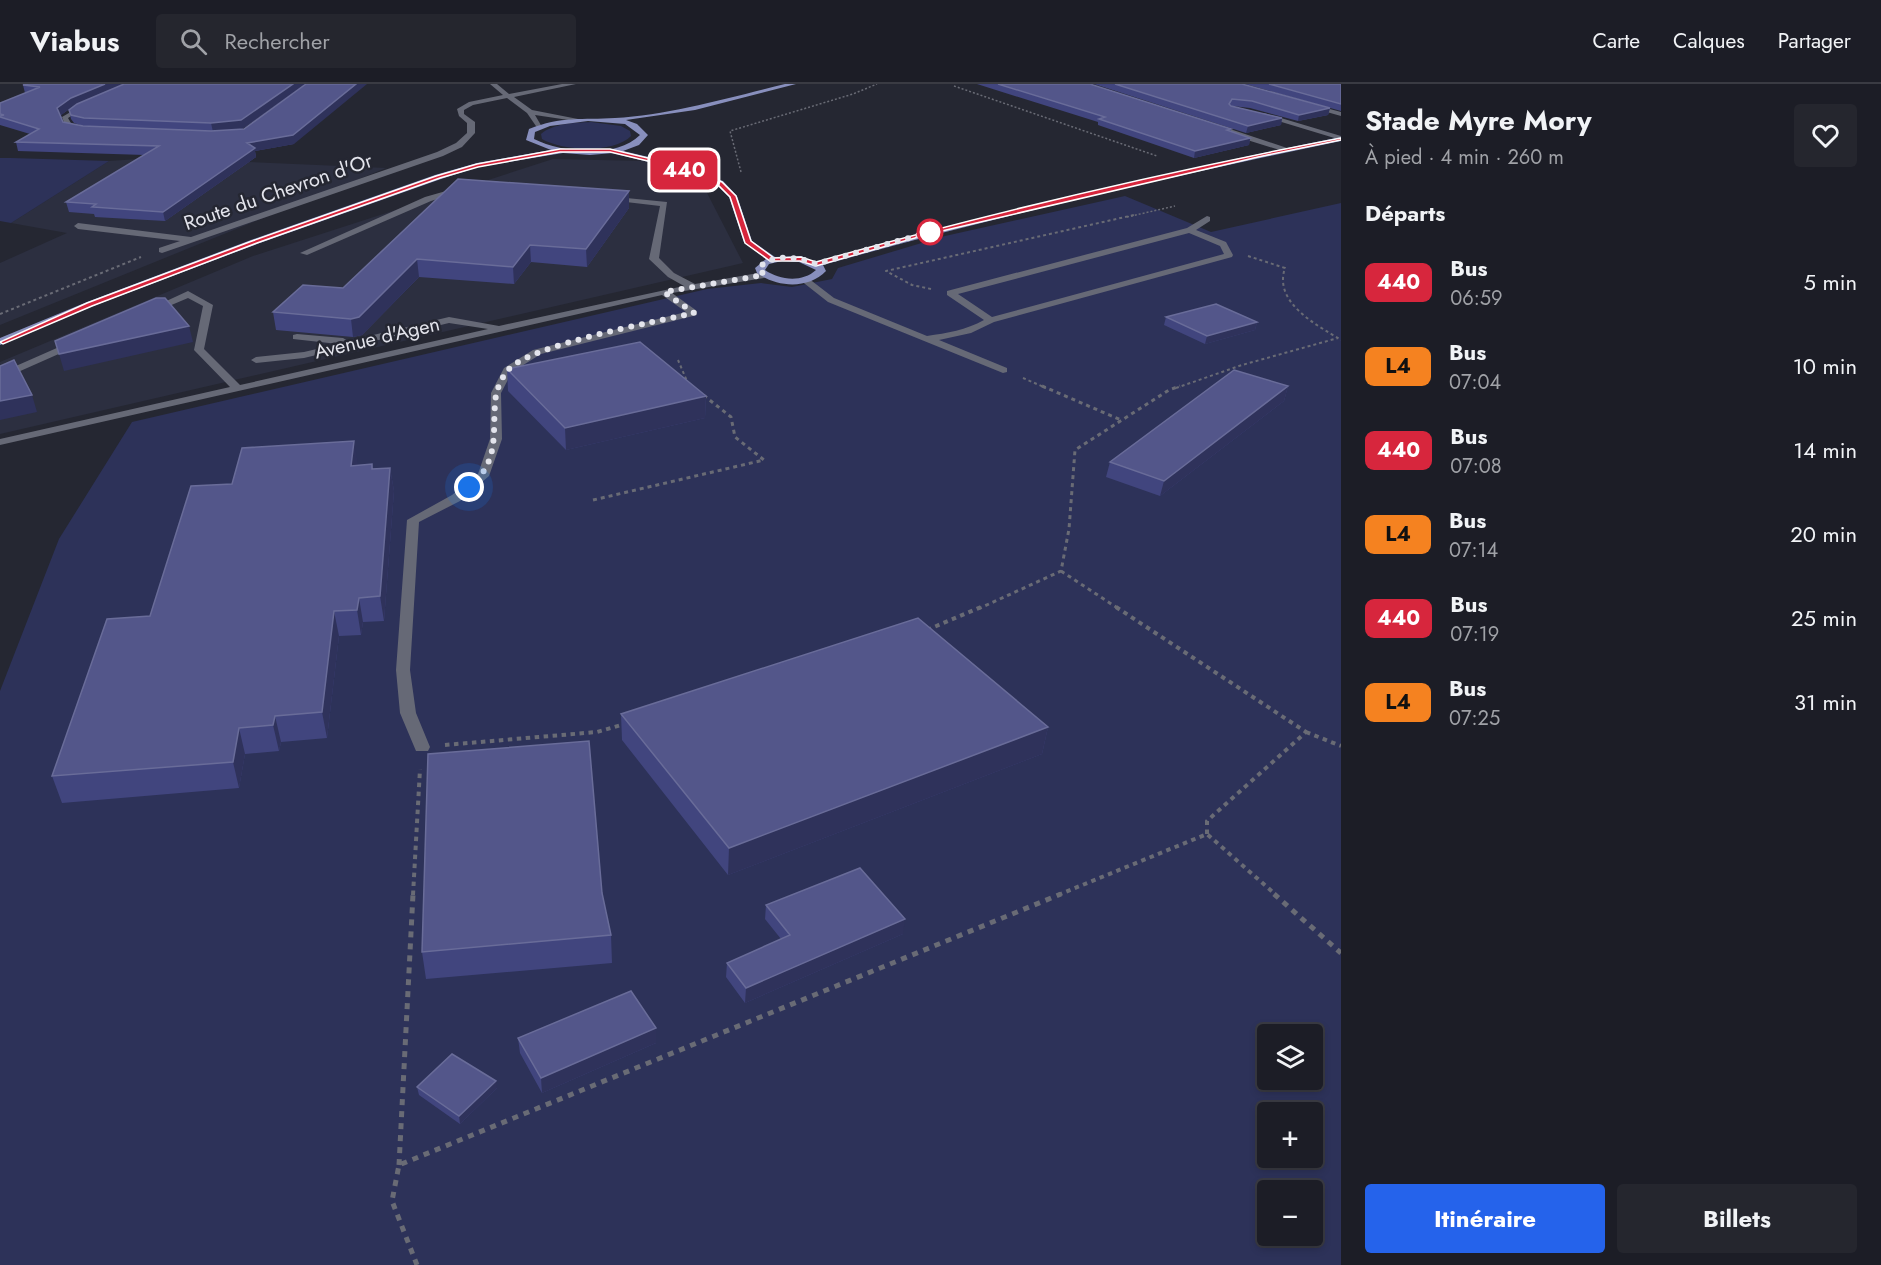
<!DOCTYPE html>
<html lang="fr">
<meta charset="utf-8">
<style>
body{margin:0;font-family:Jost,sans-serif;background:#25262e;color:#f1f3f6;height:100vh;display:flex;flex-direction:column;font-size:22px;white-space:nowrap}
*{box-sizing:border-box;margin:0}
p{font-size:20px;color:#a0a2a7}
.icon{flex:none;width:33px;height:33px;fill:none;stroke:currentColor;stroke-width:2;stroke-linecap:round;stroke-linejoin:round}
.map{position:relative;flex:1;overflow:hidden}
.drawer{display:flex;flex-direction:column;background:#1c1d26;width:540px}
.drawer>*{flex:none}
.badge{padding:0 12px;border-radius:9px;font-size:21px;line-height:39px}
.buttons{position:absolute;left:1257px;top:940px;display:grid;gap:12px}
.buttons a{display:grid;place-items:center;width:66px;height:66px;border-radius:6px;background:#1c1d26;box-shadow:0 3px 9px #0003,0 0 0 2px #3a3b43;font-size:30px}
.you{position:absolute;width:30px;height:30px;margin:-15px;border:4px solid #fff;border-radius:50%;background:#1a73e8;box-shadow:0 0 0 9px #1a73e833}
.map>.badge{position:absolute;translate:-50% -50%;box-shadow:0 0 0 3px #fff}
h2{padding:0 24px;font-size:22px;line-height:54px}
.round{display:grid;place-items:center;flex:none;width:63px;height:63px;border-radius:6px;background:#25262e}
.headline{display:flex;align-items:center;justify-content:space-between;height:102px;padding:0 24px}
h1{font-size:28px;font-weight:700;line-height:45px}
.action{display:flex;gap:12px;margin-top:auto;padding:12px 24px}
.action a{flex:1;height:69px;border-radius:6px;background:#2563eb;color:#fff;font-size:24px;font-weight:700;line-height:69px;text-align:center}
.action a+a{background:#25262e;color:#f1f3f6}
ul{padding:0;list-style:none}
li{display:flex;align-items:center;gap:18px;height:84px;padding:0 24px}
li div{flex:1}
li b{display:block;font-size:22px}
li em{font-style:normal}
li .badge{min-width:66px;font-weight:700;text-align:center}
header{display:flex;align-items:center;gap:36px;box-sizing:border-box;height:84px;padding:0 30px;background:#1c1d26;border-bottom:2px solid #3a3b43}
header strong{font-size:28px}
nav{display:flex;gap:33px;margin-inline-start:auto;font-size:21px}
.search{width:420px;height:54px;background:#25262e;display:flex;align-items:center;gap:15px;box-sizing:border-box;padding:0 21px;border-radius:6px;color:#a0a2a7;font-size:22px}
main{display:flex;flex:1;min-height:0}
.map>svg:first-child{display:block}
.built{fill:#2c2f40}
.green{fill:#2d3259;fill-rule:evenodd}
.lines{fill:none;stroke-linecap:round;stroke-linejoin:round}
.path-far4{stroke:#696b75;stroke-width:1.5;stroke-dasharray:2 2;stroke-linecap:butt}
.path-far3{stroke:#696b75;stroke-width:2;stroke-dasharray:3 3;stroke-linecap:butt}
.path-far2{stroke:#696b75;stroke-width:3;stroke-dasharray:4 4;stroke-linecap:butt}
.path-far1{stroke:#696b75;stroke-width:4;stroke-dasharray:4.5 4.5;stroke-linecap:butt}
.path{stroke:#696b75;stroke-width:5;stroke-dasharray:6 6;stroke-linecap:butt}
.minor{fill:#666976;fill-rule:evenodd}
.major{fill:#888fbd;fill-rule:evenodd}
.wall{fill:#41457e;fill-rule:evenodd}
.shaded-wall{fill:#2f325b}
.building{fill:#53568a;stroke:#696c99;stroke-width:1.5}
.line{fill:#d7263d;stroke:#fff;stroke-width:1.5}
.walk{stroke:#e3e4ec;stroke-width:6;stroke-dasharray:0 10.8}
.stop-dot{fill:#fff;stroke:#d7263d;stroke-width:3}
.labels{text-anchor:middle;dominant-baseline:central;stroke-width:5;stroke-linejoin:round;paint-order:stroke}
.far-street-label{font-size:20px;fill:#e3e4ec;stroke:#252732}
</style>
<header>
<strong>Viabus</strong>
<div class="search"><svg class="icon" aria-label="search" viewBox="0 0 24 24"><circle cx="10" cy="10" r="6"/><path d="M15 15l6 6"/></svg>Rechercher</div>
<nav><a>Carte</a><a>Calques</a><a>Partager</a></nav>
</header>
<main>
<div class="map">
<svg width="1341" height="1181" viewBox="0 0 1341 1181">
<rect width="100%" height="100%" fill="#252732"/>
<path class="built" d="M153,74L248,78L386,84L0,241V179L67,149L11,139L109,77Z
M553,75L644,77L705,105L743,179L0,350V278L253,172Z"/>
<path class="green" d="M591,38L621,42L630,47L631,52C613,70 563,67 542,55L541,50C554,39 574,39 591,38Z
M0,74H11L109,77L11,139L0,137Z
M1125,112L1211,148L1341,119V1181H0V607L59,455L132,338L707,205L761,199L792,203L832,195L838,184L945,152ZM1268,951H1312V996H1268ZM1268,1029H1312V1074H1268ZM1268,1107H1312V1152H1268Z"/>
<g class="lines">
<path class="path-far4" d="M954,2L1157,72
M741,88L730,47L853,10L877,0
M1127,133L1175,122"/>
<path class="path-far3" d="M1248,172L1285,184C1273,219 1317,241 1341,256
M931,205L912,201L886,187L1134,131
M0,230L141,173
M678,276L687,297
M1023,294L1046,304
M1176,304L1242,281L1338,254"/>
<path class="path-far2" d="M1042,302L1121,336
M593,416L764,376L735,353L731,333L702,310
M1061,487L1119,525
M978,525L1061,487L1069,445L1075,366L1169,306L1180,302"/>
<path class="path-far1" d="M1116,523L1306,648L1207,737V750
M927,546L981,523
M1306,648L1341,662
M445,661L597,648L625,640
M413,811L420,685
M1058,811L1207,750L1276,811"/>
<path class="path" d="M1274,810L1341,869
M399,1081L413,810
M417,1181L392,1117L399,1081L1061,810"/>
<path class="minor" d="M490,0H497L509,10L562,0H576L514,13L532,26L578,35L575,37L535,31L542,43L538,45L527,29L507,14L473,21L464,26V30L475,38V49L462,63L443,72L162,169L159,168V164L180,157L78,145L74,142L78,139L191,153L437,68L456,59L467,49V39L459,32L457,25L469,18L503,11Z
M86,19L91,20L68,34L72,41L87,45V49L66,44L62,33Z
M1311,20L1341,28V32L1309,23Z
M1264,29L1341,52V56L1262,32Z
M1209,40H1215L1293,66L1286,68L1209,44Z
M460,103L464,105L463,107L431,117L307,171L300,169L425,113Z
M606,112L667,118L659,174L674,189L695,200L764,188L769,191L764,194L672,209L697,227V231L541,270L512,288L501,309L502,355L489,392L460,417L419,438L410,586L416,629L430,663L428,667H416L400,629L396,586L407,436L452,411L478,390L490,355L491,309L504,284L533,266L686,228L662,211L0,361V355L230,303L194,266L203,222L188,214L155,228L147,226L188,207L213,221L204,265L240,301L488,245L449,239L304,274L256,279L251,276L256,273L304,268L338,260L293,255V251L297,250L343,254L348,257L449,233L499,242L684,202L668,193L649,175L660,122L609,116H606Z
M1207,132L1210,133V137L1196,146L1226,158L1233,171L1232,173L994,238L971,249L939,256L1007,284V288L1003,289L828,218L800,196L808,194L834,214L927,252C947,249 966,246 984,236L947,211V207L1187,144ZM1189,149L1220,162L1224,170L992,233L958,210Z
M75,256L80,259L79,261L0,296V289Z"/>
<path class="major" d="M785,0H796L695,26L626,36L637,40L648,51L639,61L623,67L674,79L723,97L737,112L752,157L775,173L801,172L815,178C988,129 1165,89 1341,53V57C1167,93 994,133 823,181L826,187C808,206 776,203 757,189L755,184L766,175L744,158L729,113L717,101L668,83L613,69L590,71L563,69L478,83L441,95L257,160L93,222L0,261V254L87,218L251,156L435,91L477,79L551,66L526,56L529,45C561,32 583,36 615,34C669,31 731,13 785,0ZM588,37L625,40L640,51C616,75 562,69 534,55L535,48L550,42ZM782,177L799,178L816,186C802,199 779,196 765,186L769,180Z"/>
</g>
<path class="wall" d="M26,0H305L242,45L294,60L255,67L256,73L165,137L95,133L94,130L69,128L66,118L145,71L18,67L16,58L30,50L0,41V19L25,9L23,1ZM75,21L69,26L71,35L74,39L86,43L63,38L61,31Z
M977,0H1090L1231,45V48L1250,54L1249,61L1194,74L1098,41V38Z
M1094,0H1242L1330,24L1328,31L1298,37L1250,24L1232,22L1282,34L1281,41L1246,49Z
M1245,0H1341V27Z
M458,95L629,107V124L587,183L531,178L514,200L419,193L362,251L353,253L276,246L273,228L343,204Z
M1166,233L1257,238L1255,246L1205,260L1164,241Z
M507,285L706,312L705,334L566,366L508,307Z
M1288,302L1284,317L1160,412L1106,393L1110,378Z
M358,380L357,381L372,380L373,385L390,384L394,407L384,537L363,538L361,551L339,552L327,654L281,658L279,667L245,670L239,704L62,719L52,692L150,532Z
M621,630L1048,643L1042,670L728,791L622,656Z
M602,809L611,851L612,879L426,895L422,868Z
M766,821L903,850L745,919L726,893L727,879L781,855L765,835Z
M518,954L656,959L542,1009L520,969Z
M417,1003L497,1004L460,1040L419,1011Z"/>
<path class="shaded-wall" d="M105,0H126L73,22L60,32L57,24L71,14Z
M293,0H305L242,45L213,48L211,39Z
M356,0H367L294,60L255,67L256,73L165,137L163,128L247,59Z
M1330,24L1328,31L1298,37L1299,31Z
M1282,34L1281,41L1246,49L1248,42Z
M1250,54L1249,61L1194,74L1195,67Z
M629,107V124L587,183L586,165Z
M530,161L531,178L514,200L513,183Z
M417,175L419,193L362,251L353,253L351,235Z
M1257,238L1255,246L1205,260L1207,252Z
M189,242L193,258L64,287L59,270Z
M1288,302L1284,317L1160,412L1164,397Z
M32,311L37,328L0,336V317Z
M706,312L705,334L566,366L565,344Z
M354,357L358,380L354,405L351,382Z
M390,384L394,407L384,537L380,512Z
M359,514L363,538L361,551L357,526Z
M334,527L339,552L327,654L322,628Z
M275,632L281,658L279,667L273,641Z
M1048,643L1042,670L728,791L729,764Z
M239,644L245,670L239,704L233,678Z
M905,835L903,850L745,919L746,904Z
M656,944V959L542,1009L541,994Z
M496,997L497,1004L460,1040L459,1032Z"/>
<path class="building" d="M26,0H105L71,14L57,24L63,38L83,42L211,47L244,45L306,0H356L293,51L247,59L255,64L163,128L92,123L96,120L66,118L159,62L16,58L39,45L0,33V32L4,31L0,30V19L40,3L23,1Z
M124,0H293L241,36L211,39L84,34L71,31L69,26L77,20Z
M998,0H1090L1231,45L1227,46L1250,54L1195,67L1099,35L1105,33Z
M1115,0H1242L1330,24L1299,31L1252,17L1232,15L1229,20L1231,22L1282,34L1248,42Z
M1269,0H1341V20Z
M458,95L629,107L586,165L530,161L513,183L417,175L359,233L351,235L273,228L303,201L343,204Z
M156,214H165L189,242L59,270L55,257Z
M1216,220L1257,238L1207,252L1166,233Z
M640,258L706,312L565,344L507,285Z
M14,276L32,311L0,317V282Z
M1234,286L1288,302L1164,397L1110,378Z
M354,357L351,382L372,380V385L390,384L380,512L359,514L357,526L334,527L322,628L275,632L273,641L239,644L233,678L52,692L107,535L150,532L191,402L232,400L242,364Z
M918,534L1048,643L729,764L621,630Z
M589,657L602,809L611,851L422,868L428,670Z
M860,784L905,835L746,904L727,879L790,851L766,821Z
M631,907L656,944L541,994L518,954Z
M452,970L496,997L459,1032L417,1003Z"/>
<path class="line" d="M1341,54V56L1258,73L929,150L816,182L800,177H770L745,159L730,113L718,101L669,82L610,68H560L478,83L440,94L257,159L92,222L3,260L0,258L87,219L252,157L436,92L477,80L560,65H610L673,80L722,98L736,112L751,157L774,174L801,173L816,178C989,129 1165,88 1341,54Z"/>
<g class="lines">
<path class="walk" d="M469,403C502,376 491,347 496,311C497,305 503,291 508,286C532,260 655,238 694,229L664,208L764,191L759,184C772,169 800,173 816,180L930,148"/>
</g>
<circle class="stop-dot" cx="930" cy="148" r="12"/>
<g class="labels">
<g class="far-street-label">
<text transform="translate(278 108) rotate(-19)">Route du Chevron d'Or</text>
<text transform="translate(377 254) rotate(-13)">Avenue d'Agen</text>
</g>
</g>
</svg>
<div class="buttons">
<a><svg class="icon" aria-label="layers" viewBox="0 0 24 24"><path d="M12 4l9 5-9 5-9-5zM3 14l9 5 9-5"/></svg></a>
<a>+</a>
<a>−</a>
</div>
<div class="you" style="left:469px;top:403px"></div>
<b class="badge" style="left:684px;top:86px;background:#d7263d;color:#fff">440</b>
</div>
<section class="drawer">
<div class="headline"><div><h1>Stade Myre Mory</h1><p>À pied · 4 min · 260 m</p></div><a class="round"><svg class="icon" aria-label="heart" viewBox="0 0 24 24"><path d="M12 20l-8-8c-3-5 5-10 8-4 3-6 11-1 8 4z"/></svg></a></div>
<h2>Départs</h2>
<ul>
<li><span class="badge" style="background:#d7263d;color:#fff">440</span><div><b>Bus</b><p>06:59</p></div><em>5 min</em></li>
<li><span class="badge" style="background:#f58220;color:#111">L4</span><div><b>Bus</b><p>07:04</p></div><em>10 min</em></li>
<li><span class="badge" style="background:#d7263d;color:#fff">440</span><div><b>Bus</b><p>07:08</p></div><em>14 min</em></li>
<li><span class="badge" style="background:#f58220;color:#111">L4</span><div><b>Bus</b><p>07:14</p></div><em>20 min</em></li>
<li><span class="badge" style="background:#d7263d;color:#fff">440</span><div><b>Bus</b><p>07:19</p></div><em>25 min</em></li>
<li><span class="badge" style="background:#f58220;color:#111">L4</span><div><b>Bus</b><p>07:25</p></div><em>31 min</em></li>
</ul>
<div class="action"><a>Itinéraire</a><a>Billets</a></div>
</section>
</main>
